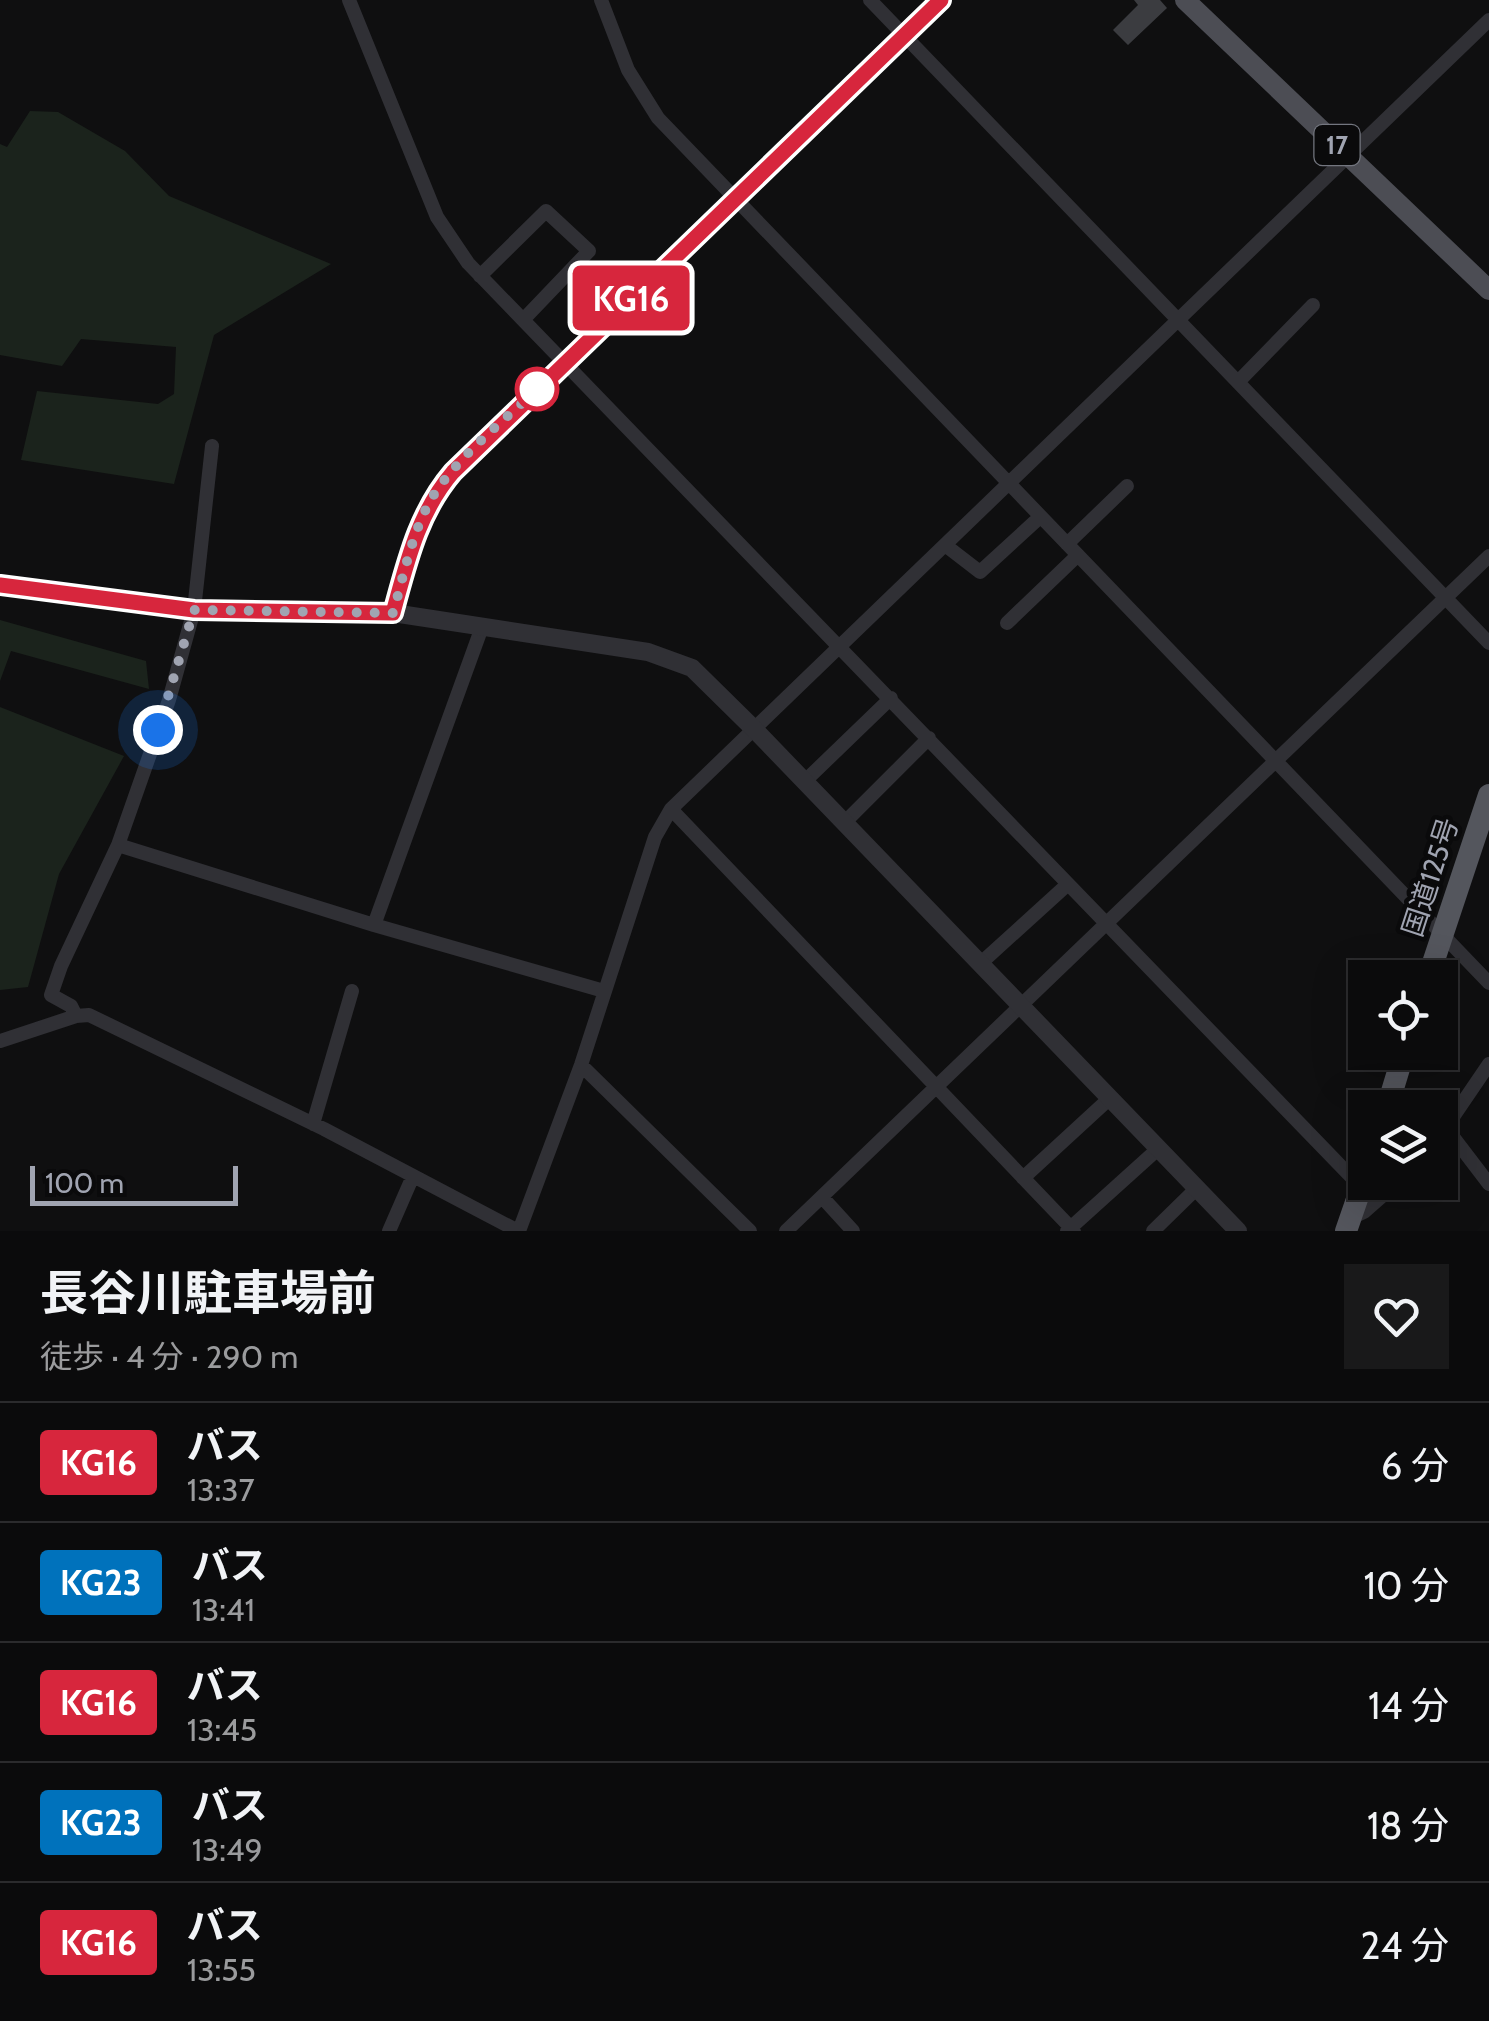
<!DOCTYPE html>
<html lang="ja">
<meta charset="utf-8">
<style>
body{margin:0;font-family:Cabin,"Noto Sans JP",sans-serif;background:#19191a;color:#f1f3f6;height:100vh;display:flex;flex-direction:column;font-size:38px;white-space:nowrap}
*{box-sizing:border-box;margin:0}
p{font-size:32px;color:#9a9b9d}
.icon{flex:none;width:55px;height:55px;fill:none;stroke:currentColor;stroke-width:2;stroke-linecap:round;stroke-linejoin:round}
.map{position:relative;height:1231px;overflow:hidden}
.panel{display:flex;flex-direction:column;background:#0b0b0c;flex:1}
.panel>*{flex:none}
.badge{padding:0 20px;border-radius:8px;font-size:35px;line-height:65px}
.tools{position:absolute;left:1348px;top:960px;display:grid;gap:20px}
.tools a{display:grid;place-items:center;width:110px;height:110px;border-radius:0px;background:#0b0b0c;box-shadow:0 10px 40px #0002,0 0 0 2px #2b2b2d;font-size:50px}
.scale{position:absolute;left:30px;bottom:25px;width:208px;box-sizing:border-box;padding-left:10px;border:5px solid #a0a4b1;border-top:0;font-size:28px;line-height:35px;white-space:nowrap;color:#a0a4b1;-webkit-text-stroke:8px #0a0a0b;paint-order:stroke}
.you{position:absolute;width:50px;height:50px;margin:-25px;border:8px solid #fff;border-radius:50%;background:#1a73e8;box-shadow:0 0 0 15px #1a73e833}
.map>.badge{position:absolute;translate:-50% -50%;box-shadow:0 0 0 5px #fff}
.round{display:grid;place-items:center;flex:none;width:105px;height:105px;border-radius:0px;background:#19191a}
.headline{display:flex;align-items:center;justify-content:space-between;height:170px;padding:0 40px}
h1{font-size:48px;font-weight:700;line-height:75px}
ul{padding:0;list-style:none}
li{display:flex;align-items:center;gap:30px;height:120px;padding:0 40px;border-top:2px solid #2b2b2d}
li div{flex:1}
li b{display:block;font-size:38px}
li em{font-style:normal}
li .badge{min-width:110px;font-weight:700;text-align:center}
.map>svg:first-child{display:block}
.green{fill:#1b231c}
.building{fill:#3b3c40}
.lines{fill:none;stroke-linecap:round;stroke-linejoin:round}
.minor{stroke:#303035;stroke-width:14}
.tertiary{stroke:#303035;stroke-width:18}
.primary{stroke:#4c4d54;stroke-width:20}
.trunk{stroke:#54565d;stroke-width:22}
.line-casing{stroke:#fff;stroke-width:22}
.line{stroke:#d7263d;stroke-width:15}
.walk{stroke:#a0a4b1;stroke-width:10;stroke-dasharray:0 18}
.stop-dot{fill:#fff;stroke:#d7263d;stroke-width:5}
.labels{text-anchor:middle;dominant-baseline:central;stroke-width:9;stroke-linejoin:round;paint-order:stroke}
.shield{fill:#0a0a0b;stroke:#73767f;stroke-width:2.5}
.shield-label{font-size:25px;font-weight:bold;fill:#a0a4b1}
.street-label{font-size:28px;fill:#a0a4b1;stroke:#0a0a0b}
</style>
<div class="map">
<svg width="1489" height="1231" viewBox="0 0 1489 1231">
<rect width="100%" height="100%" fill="#0f0f10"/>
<path class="green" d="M30,111L58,112L125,151L169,196L331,264L214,335L174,484L21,460L37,391L158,404L174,394L176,347L81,339L62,366L0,355V144L7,147Z
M0,620L146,661L149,689L11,651L0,681Z
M0,707L124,756L59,874L28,987L0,990Z"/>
<path class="building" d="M1134,0H1160L1167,8L1128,45L1113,30L1138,5Z"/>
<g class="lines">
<path class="minor" d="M349,0L437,217L468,263L1361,1187
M601,0L628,70L658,118L1489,983
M870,0L1489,643
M480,276L546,211L589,251L524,319
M1238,382L1313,305
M1067,544L1127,486
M945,545L980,572L1040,517
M1007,623L1078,555
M804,782L891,698
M671,809L1074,1231
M844,823L929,738
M118,845L374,925L604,991
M374,925L482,627
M981,963L1068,884
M76,1016L71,1006L51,995L61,966L118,845L169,700L194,610L212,446
M0,1041L76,1016L89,1015L324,1129L518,1231
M581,1065L750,1231
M313,1124L352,991
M1447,1129L1489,1184
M1440,1136L1489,1064
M1023,1178L1110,1098
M822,1197L853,1231
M1351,1218L1364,1212L1398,1182
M389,1231L413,1176
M519,1231L581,1065L655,837L671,809L1489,20
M786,1231L1489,556
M1067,1231L1159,1148
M1153,1231L1197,1188"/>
<path class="tertiary" d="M0,585L194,610L393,613L648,652L692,668L755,730L1238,1231
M393,613C407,562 418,513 453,472L942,0"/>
<path class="primary" d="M1185,0L1489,290"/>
<path class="trunk" d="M1428,978L1489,795
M1387,1108L1404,1052
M1346,1231L1365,1176"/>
</g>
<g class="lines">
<g class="line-casing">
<path id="line" d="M0,585L194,610L393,613C407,562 418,513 453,472L941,0"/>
</g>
<use href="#line" class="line"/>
<path class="walk" d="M158,730L194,610L393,613C404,575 412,531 433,496C460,454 506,419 542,385L537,389"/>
</g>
<circle class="stop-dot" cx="537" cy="389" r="20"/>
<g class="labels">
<rect class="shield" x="1314.5" y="125" width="45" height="40" rx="8"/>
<g class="shield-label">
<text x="1337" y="145">17</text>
</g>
<g class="street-label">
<text transform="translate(1430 877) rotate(-72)">国道125号</text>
</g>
</g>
</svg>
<div class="tools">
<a><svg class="icon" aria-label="locate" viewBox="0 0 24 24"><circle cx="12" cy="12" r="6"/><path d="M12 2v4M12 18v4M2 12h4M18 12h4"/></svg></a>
<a><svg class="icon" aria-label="layers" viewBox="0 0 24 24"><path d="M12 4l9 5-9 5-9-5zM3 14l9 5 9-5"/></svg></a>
</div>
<div class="scale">100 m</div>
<div class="you" style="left:158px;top:730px"></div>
<b class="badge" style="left:631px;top:298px;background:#d7263d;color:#fff">KG16</b>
</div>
<section class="panel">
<div class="headline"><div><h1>長谷川駐車場前</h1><p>徒歩 · 4 分 · 290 m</p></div><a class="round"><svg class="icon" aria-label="heart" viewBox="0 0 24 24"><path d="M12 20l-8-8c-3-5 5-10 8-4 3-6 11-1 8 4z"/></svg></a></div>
<ul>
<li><span class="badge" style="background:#d7263d;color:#fff">KG16</span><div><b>バス</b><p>13:37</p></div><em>6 分</em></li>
<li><span class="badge" style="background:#0072bc;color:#fff">KG23</span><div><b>バス</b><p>13:41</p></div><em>10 分</em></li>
<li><span class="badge" style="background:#d7263d;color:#fff">KG16</span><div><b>バス</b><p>13:45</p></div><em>14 分</em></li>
<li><span class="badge" style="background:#0072bc;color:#fff">KG23</span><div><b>バス</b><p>13:49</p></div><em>18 分</em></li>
<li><span class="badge" style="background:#d7263d;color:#fff">KG16</span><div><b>バス</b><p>13:55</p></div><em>24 分</em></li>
</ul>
</section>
